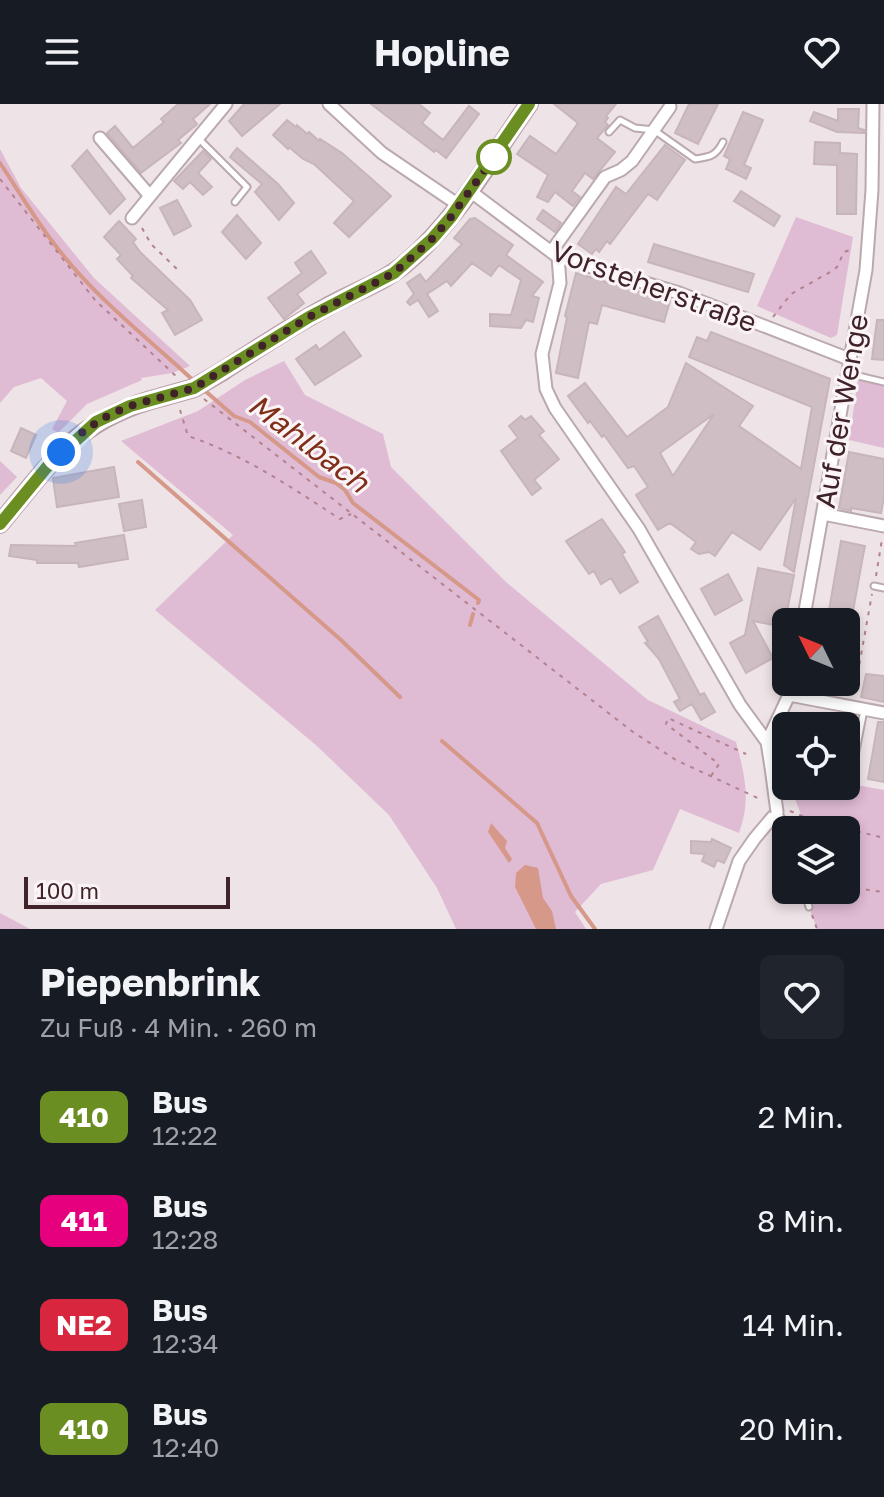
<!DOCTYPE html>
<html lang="de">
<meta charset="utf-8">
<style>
body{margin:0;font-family:"Golos Text",sans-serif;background:#20242c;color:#f1f3f6;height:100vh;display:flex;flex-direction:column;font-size:30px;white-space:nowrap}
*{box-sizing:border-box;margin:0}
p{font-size:26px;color:#9ea1a6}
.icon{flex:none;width:44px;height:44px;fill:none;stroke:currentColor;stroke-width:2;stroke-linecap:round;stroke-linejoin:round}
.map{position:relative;height:825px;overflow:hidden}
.drawer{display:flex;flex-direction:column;background:#171b24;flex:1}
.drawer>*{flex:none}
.badge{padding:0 16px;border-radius:12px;font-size:28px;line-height:52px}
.needle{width:52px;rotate:313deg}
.buttons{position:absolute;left:772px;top:504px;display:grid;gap:16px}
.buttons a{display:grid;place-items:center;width:88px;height:88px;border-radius:12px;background:#171b24;box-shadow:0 4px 12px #0003;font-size:40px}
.scale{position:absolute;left:24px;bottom:20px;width:206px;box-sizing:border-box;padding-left:8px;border:4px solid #402229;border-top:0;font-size:22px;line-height:28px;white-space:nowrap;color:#402229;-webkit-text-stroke:6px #faf4f7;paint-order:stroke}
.you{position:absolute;width:40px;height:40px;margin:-20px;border:6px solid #fff;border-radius:50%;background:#1a73e8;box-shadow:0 0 0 12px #1a73e833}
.map>.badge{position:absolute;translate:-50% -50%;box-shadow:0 0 0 4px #fff}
.round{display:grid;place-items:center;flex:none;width:84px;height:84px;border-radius:12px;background:#20242c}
.overview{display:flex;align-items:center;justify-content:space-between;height:136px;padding:0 40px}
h1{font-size:38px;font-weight:700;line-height:60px}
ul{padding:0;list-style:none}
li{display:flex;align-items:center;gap:24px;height:104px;padding:0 40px}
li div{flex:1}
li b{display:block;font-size:30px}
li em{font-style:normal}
li .badge{min-width:88px;font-weight:700;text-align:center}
header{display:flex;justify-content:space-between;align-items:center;height:104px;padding:0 40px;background:#171b24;font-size:36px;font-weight:700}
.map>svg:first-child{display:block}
.green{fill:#e0bbd4}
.water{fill:#d59889}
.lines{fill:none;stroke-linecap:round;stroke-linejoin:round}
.stream{stroke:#d59889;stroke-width:4}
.building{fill:#cfbfc5;stroke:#c8b5bc;stroke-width:2;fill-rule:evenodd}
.service-casing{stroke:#baa9ae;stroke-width:9}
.minor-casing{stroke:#baa9ae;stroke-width:15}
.secondary-casing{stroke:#baa1a9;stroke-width:20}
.path{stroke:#b3828f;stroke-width:2;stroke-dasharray:4 6;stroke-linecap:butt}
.service{stroke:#fff;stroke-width:5}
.minor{stroke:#fff;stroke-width:11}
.secondary{stroke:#fff;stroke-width:16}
.minor-bridge-casing{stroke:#baa9ae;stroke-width:15;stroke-linecap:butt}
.secondary-bridge-casing{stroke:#baa1a9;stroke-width:20;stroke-linecap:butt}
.minor-bridge{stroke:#fff;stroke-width:11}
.secondary-bridge{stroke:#fff;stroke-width:16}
.line-casing{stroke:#fff;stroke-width:18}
.line{stroke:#6b8e23;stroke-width:12}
.walk{stroke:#402229;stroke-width:8;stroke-dasharray:0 14.4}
.stop-dot{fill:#fff;stroke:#6b8e23;stroke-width:4}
.labels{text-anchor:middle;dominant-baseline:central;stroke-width:6;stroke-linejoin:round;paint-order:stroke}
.street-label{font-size:28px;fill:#402229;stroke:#faf4f7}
.water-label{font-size:30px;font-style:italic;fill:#802e18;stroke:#faf4f7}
</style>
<header><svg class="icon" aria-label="menu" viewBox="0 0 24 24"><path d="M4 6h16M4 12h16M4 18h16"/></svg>Hopline<svg class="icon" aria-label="heart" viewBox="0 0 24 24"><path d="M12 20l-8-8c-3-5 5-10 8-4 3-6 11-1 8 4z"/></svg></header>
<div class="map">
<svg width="884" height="825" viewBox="0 0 884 825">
<rect width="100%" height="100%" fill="#eee3e7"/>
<path class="green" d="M0,45L21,84L94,174L190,262L172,269L141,274L142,276L87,300L58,329L52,325L67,297L41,274L14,283L0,299Z
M796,113L853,133L837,231L831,234L757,202Z
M284,257L305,291L383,330L391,363L507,479L648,596L736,638C745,672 751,696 739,729L680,705L653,766L601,780L575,808L586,825H456L437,784L389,711L317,642L155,506L233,431L121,337L198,307L245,276Z
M858,276L884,281V344L849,336Z
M0,357L17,373L0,391Z
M846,679L884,686V825H817L809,803V786H846V726H807L790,682H846Z
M0,809L30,825H0Z"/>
<path class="water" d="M491,719L507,737L505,744L512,755L509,759L488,728Z
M525,761L538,764L543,794L552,807L556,825H536L515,783L516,769Z"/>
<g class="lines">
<path class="stream" d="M0,59C18,86 35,115 55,141C95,194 148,234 196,279
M203,285L234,312L250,318L319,373L336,379L345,386L353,399L479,496L478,499
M138,358L341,536L400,593
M470,521L473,510
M442,637L537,719L571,792L595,825"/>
</g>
<path class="building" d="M178,0H210L193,15L197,20L178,36L181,39L141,69L107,29L115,22L133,44L164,18L161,15Z
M244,0H280L242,32L229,17Z
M371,0H419L430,9L422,19L443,36L469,2L479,10L446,54L436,46L434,48Z
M554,0H616L606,12L608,14L605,18L608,21L597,34L615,48L593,75L585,69L572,87L580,93L573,102L555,88L548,98L537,93L548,71L517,50L530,32L556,50L578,19Z
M689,0H718L698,40L675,29Z
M838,5H859L858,24L864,26V29L837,28L810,17L814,8L838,17Z
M743,8L763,16L744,61L751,64L746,75L726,65L730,55L724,52Z
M287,16L296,23L297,21L307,30L309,28L319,37L320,35L342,49L391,92L349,133L334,119L354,97L314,60L303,55L289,43L288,45L273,31Z
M815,38L840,39V49L857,50L856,110H837V61L814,60Z
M665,41L685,56L657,96L648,90L610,140L607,137L599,148L596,145L592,150L578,140L616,83L626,90Z
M237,44L278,80L294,99L279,116L255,88L262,80L230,53Z
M87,46L125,95L110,110L72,62Z
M203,47L211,55L198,69L212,83L203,91L190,78L183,85L174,77Z
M741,87L780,112L774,122L734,97Z
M177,96L191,122L174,131L160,104Z
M543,106L561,119L555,128L537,115Z
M237,111L261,139L246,155L222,128Z
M475,114L513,141L506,151L543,178L532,192L539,194L533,218L526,216L521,224L490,222V210L511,211L521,176L499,161L491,172L472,159L451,182L447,177L427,190L438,207L429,213L418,196L410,201L407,198L414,190L407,179L420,170L426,178L462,140L454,134L470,115Z
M119,117L136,135L133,138L140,148L190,196L202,216L175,231L162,209L168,206L131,174L133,172L117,155L121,151L104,133Z
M654,140L754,170L748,188L648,158Z
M311,147L326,169L297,190L304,199L284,215L268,194L302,169L295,159Z
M576,169L670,197L664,218L602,201L597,220L589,218L578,274L556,269L567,213L565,212Z
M877,216H884V256L872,255Z
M344,228L361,252L315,281L296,255L316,241L319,246Z
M711,228L830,275L794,468L784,461L796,394L760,446L732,428L715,452L709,448L699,450L691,445L696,438L670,419L658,426L636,391L648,383L634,362L628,364L604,331L602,333L590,317L588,319L568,292L585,279L627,333L668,303L686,259L753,302L739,322L801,365L812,303L689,253L697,233L707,237ZM714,310L673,372L660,349Z
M521,312L525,316L531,312L544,327L539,331L559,355L534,376L541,384L532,391L501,347L518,334L509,322Z
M21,324L36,331L26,354L11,347Z
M849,348L884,355V393L881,409L851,404V407L839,404Z
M114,363L119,393L57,403L53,374Z
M142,396L146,423L124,427L119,400Z
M602,415L625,448L622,450L638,478L620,489L611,474L601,480L594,467L589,470L566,437Z
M124,431L128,455L79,463L78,459H37V456L9,452L11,441L76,442L75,439Z
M841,437L865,442L863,452L851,518H827Z
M758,464L794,471L784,523L753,517L773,554L746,569L730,539L745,531Z
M728,470L742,496L715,511L701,485Z
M658,512L700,591L704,589L715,608L701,616L692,600L680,607L674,598L680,595L659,555L645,539L648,538L639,523Z
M866,570L884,572V598L861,593Z
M814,610L851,616V622H812Z
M878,618H884V678L868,675Z
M712,735L731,744L724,759L717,756L714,763L702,757L705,750L691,749V737L711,738Z"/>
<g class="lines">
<g class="service-casing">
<path id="service" d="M609,28L620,16L635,24L654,26L695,55C710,53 716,52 723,38
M199,35L247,83L235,98
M850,270L884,278
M874,482L884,484
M849,683L864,606
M779,710L789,726
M804,786L809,803"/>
</g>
<g class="minor-casing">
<path id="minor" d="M329,0L382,49L460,102
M100,34L150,92L132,114
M470,87L558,153L679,189L849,255
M150,92L226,0
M551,148L605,73L621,66L632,57L670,3
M558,153L560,179L542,250L546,285L555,304L639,425L740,601L767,638
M823,410L884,422
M803,518L866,166L872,86L873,0
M789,591L884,609
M771,663L767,638L789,591L792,578
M716,825L739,757L755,734L777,708"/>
</g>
<g class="secondary-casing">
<path id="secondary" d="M223,267C257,245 291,222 327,203C353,188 383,179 406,159C458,115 490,55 529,0
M0,420C52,357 78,314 162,293"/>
</g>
<path class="path" d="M0,75L95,196L177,273
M142,124L151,140L177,165
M773,213L791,190L832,167L837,163L844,148L853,145
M204,295L633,628L676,656L762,696
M180,306L188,332C244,351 291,383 340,415L351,410
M876,472L882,435
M854,590L872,490
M711,672L719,660L666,620L668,614L746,650
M790,707L812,716L884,734
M846,783L884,788
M812,811L817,825"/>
<use href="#service" class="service"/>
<use href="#minor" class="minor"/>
<use href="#secondary" class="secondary"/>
<g class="minor-bridge-casing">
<path id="minor-bridge" d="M771,663L777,708"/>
</g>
<g class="secondary-bridge-casing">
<path id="secondary-bridge" d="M162,293L194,284L223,267"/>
</g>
<use href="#minor-bridge" class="minor-bridge"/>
<use href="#secondary-bridge" class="secondary-bridge"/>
</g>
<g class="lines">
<g class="line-casing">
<path id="line" d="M0,420L47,363L96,318L130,302L194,284L309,213L394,169L432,135L451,113L529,0"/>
</g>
<use href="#line" class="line"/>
<path class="walk" d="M61,348L85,326L109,311L130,302L194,284L309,213L394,169L432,135L451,113L494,53"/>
</g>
<circle class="stop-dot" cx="494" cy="53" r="16"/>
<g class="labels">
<g class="street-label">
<text transform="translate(654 182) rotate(20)">Vorsteherstraße</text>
<text transform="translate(841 307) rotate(-80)">Auf der Wenge</text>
</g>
<g class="water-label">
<text transform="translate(309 339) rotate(37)">Mahlbach</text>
</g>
</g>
</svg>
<div class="buttons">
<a><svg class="needle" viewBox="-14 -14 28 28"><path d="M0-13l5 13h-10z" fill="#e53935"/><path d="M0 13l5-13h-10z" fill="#9ea1a6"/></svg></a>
<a><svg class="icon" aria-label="locate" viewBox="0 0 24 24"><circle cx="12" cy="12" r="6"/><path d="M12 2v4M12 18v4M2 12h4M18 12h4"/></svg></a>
<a><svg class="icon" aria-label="layers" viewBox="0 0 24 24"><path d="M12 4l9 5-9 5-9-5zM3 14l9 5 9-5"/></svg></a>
</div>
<div class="scale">100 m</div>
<div class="you" style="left:61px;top:348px"></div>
</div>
<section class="drawer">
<div class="overview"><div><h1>Piepenbrink</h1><p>Zu Fuß · 4 Min. · 260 m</p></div><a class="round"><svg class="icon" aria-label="heart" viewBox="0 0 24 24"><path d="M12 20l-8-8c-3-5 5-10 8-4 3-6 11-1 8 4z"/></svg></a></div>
<ul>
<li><span class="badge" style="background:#6b8e23;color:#fff">410</span><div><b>Bus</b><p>12:22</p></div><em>2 Min.</em></li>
<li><span class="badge" style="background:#e6007e;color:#fff">411</span><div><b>Bus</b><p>12:28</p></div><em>8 Min.</em></li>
<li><span class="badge" style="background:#d7263d;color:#fff">NE2</span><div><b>Bus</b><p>12:34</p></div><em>14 Min.</em></li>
<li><span class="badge" style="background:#6b8e23;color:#fff">410</span><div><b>Bus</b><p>12:40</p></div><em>20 Min.</em></li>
</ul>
</section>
